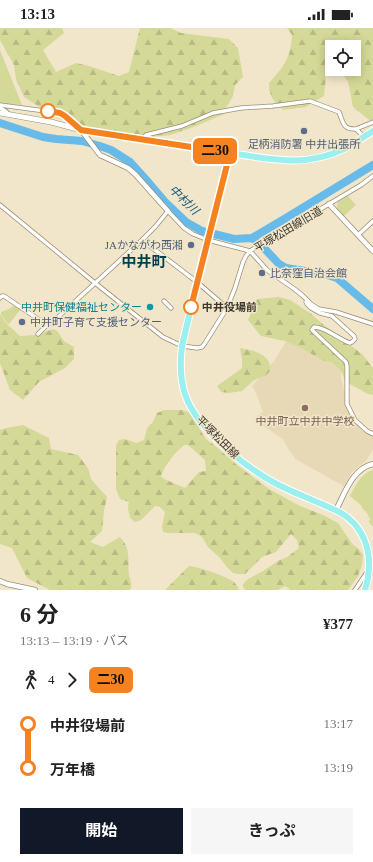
<!DOCTYPE html>
<html lang="ja">
<meta charset="utf-8">
<style>
body{margin:0;font-family:"Times New Roman","Noto Sans JP",serif;background:#f6f6f6;color:#222;height:100vh;display:flex;flex-direction:column;font-size:15px;white-space:nowrap}
*{box-sizing:border-box;margin:0}
p{font-size:13px;color:#767676}
.icon{flex:none;width:22px;height:22px;fill:none;stroke:currentColor;stroke-width:2;stroke-linecap:round;stroke-linejoin:round}
.map{position:relative;height:562px;overflow:hidden}
.drawer{display:flex;flex-direction:column;background:#fff;flex:1}
.drawer>*{flex:none}
.badge{padding:0 8px;border-radius:6px;font-size:14px;line-height:26px}
.controls{position:absolute;left:325px;top:12px;display:grid;gap:8px}
.controls a{display:grid;place-items:center;width:36px;height:36px;border-radius:0px;background:#fff;box-shadow:0 2px 10px #0003;font-size:20px}
.map>.badge{position:absolute;translate:-50% -50%;box-shadow:0 0 0 2px #fff}
.legs{display:flex;align-items:center;gap:6px;height:44px;padding:0 20px;font-size:13px}
.legs p{margin-inline-start:auto}
.head{display:flex;align-items:center;justify-content:space-between;height:68px;padding:0 20px}
h1{font-size:22px;font-weight:700;line-height:30px}
.primary-button{display:flex;gap:8px;margin-top:auto;padding:8px 20px}
.primary-button a{flex:1;height:46px;border-radius:0px;background:#111827;color:#fff;font-size:16px;font-weight:700;line-height:46px;text-align:center}
.primary-button a+a{background:#f6f6f6;color:#222}
ul{padding:0 20px;list-style:none}
li{display:flex;align-items:center;gap:14px;height:44px;font-size:15px}
li i{display:grid;place-items:center;width:6px;height:100%;margin:0 5px;background:currentColor}
li i::after{content:'';width:10px;height:10px;margin:-5px;border:3px solid;border-radius:50%;background:#fff}
li p{margin-inline-start:auto}
li:first-child i{background:linear-gradient(#0000 50%,currentColor 0)}
li:last-child i{background:linear-gradient(currentColor 50%,#0000 0)}
.status{display:flex;justify-content:space-between;align-items:center;height:28px;padding:0 20px;background:#fff;direction:ltr}
.status svg{height:11px;fill:currentColor}
.map>svg:first-child{display:block}
.built{fill:#e8d9b6}
.forest{fill:url(#forest-firs);fill-rule:evenodd}
.park{fill:#d4d998}
.lines{fill:none;stroke-linecap:round;stroke-linejoin:round}
.river{stroke:#68bbe8;stroke-width:8}
.minor-casing{stroke:#9a8f75;stroke-width:5}
.tertiary-casing{stroke:#9a8f75;stroke-width:6}
.secondary-casing{stroke:#9a8f75;stroke-width:6}
.primary-casing{stroke:#fff;stroke-width:8}
.minor{stroke:#fff;stroke-width:3.5}
.tertiary{stroke:#fff;stroke-width:4.5}
.secondary{stroke:#fff;stroke-width:5}
.primary{stroke:#9befef;stroke-width:6}
.line-1-casing{stroke:#fff;stroke-width:9}
.line-1{stroke:#f58220;stroke-width:6}
.stop-1-dot{fill:#fff;stroke:#f58220;stroke-width:2}
.service-dot{fill:#5c6f8a;stroke:#f2e6ca;stroke-width:1.5}
.culture-dot{fill:#0f9aa8;stroke:#f2e6ca;stroke-width:1.5}
.education-dot{fill:#8d6e63;stroke:#f2e6ca;stroke-width:1.5}
.labels{text-anchor:middle;dominant-baseline:central;stroke-width:3;stroke-linejoin:round;paint-order:stroke}
.service-label{font-size:11px;fill:#4e5e75;stroke:#f2e6ca;text-anchor:start}
.street-label{font-size:11px;fill:#3e392e;stroke:#f2e6ca}
.culture-label{font-size:11px;fill:#0d838f;stroke:#f2e6ca;text-anchor:end}
.stop-label{font-size:11px;font-weight:bold;fill:#3e392e;stroke:#f2e6ca;text-anchor:start}
.education-label{font-size:11px;fill:#785e54;stroke:#f2e6ca}
.water-label{font-size:12px;font-style:italic;fill:#185877;stroke:#f2e6ca}
.district-label{font-size:15px;font-weight:bold;fill:#023f4c;stroke:#f2e6ca}
</style>
<div class="status"><b>13:13</b><svg viewBox="0 0 49 12"><path d="M0 12V9h3v3zM5 12V6h3v6zM10 12V3h3v9zM15 12V0h3v12zM26 1h20v11H26zM47 4h2v5h-2z"/></svg></div>
<div class="map">
<svg width="373" height="562" viewBox="0 0 373 562">
<defs>
<pattern id="forest-firs" width="22" height="20" patternUnits="userSpaceOnUse"><rect width="22" height="20" fill="#d4d998"/><path d="M5 1l3.5 6h-7zM16 11l3.5 6h-7z" fill="#b7bb83"/></pattern>
</defs>
<rect width="100%" height="100%" fill="#f2e6ca"/>
<path class="built" d="M290,307L338,338L341,341V350L345,366L354,393L362,402L373,408V422L365,434L358,439L352,444L349,449L344,459L342,457L295,431L294,428L290,424L283,411L254,392L257,388L263,384L256,365L252,358L274,333Z"/>
<path class="forest" d="M0,0H62L64,5L43,22L56,44L76,35L89,38L119,48L129,44L140,0H170L181,5L229,11L238,20L243,49L235,57L233,68L222,87L191,100L170,107L117,113L55,89L24,69L16,51L14,37L0,12Z
M287,0H373V95L353,79L348,53L338,41H354V19H332V38L326,48L324,68L306,79L283,82C274,73 269,69 269,55C284,38 291,30 292,7Z
M279,269L290,272L310,285L325,298L362,326L373,340V367L368,366L346,354L341,343L333,335L322,332L301,320L285,313L261,308L248,292L257,271Z
M0,286L6,295L20,308L34,307L54,301L58,304L64,313L74,319V331L65,340L39,354L23,372L10,362L0,335Z
M240,320C253,322 275,327 269,345H268L266,348L261,349L253,353L242,363L229,365L221,364L217,358L242,340V331Z
M164,382H182L189,384L206,411L213,416L237,437L269,461L300,478L323,487L338,495L353,517L358,520L363,527L362,537L358,548L348,562H291L285,558L278,562H245L243,559V556L248,551L263,543L278,533L287,529L299,520L297,512L291,506L276,524L262,529L245,546H237L233,545L226,538L220,530L208,519L202,509L195,505H169L163,504L162,499L165,484L160,479L155,478L141,492L135,494L130,490L128,481L129,474L120,471L116,461V417L119,412L125,411L136,415L144,412L147,400L153,394L157,385ZM184,417H188L205,432L206,443L199,444L185,460L164,451L161,448C166,435 174,426 184,417Z
M23,397L49,410L51,421L78,427L88,440L91,451L107,469L104,483L102,503L90,514L103,519L120,509C132,522 127,531 129,546C130,552 133,556 130,562H50L27,550L12,520L0,516V402L6,400Z
M189,538C199,539 226,548 234,554C236,556 238,559 239,562H165Z"/>
<path class="park" d="M0,22L22,77L0,75Z
M348,168L356,177L344,188L337,181V178L338,174Z
M13,278H15L21,281L9,296L7,295L1,287V284L11,280Z
M373,442V498H372L369,494L370,491L367,485L362,480V478L350,468C355,458 361,445 373,442Z"/>
<g class="lines">
<path class="river" d="M0,95L43,109L56,111L82,113L100,118L111,122L130,134L149,155L166,175L186,194L202,203L234,211L252,210L286,190L373,137
M252,210L263,219L279,236L286,240L324,246L337,250L373,281"/>
<g class="minor-casing">
<path id="minor" d="M0,77L60,85L65,88L79,100
M0,80C4,82 6,82 8,86
M356,101L373,94
M142,112L146,107L182,98L213,85L241,80L273,78L310,73L339,84C343,94 343,102 356,101L364,109
M0,177L95,255L163,309L182,318L197,320L202,319L205,315L227,280L235,260L243,234L246,228L250,223L361,157L373,148
M358,207L373,193
M142,212L197,254L227,280
M0,270L2,268H4L41,293L46,298
M307,272L306,274L307,276L311,280L320,285L332,288L354,308L355,311L352,314L350,315C338,311 326,299 314,299L312,302L346,334L347,338V376L355,392L367,403L373,406
M164,273L171,280
M38,306L46,298L56,291L142,212L155,199L168,183L184,200L193,206L208,212L250,223L267,242L293,260L302,267L311,276L319,281L336,284L373,296
M355,562L368,543"/>
</g>
<g class="tertiary-casing">
<path id="tertiary" d="M81,102L100,127L128,140L135,146L168,183
M329,176L373,223
M336,482C345,465 352,441 373,436
M0,553L7,556L35,562"/>
</g>
<g class="secondary-casing">
<path id="secondary" d="M0,85L51,94L81,102L230,125"/>
</g>
<g class="primary-casing">
<path id="primary" d="M365,562C373,536 370,507 347,489C341,484 333,481 326,478C313,472 300,467 287,461C253,446 199,404 186,369C180,353 180,334 182,318L197,254L230,125C272,131 304,140 344,121C354,116 364,109 373,103"/>
</g>
<use href="#minor" class="minor"/>
<use href="#tertiary" class="tertiary"/>
<use href="#secondary" class="secondary"/>
<use href="#primary" class="primary"/>
</g>
<g class="lines">
<g class="line-1-casing">
<path id="line-1" d="M48,83L60,85L65,88L81,102L230,125L191,279"/>
</g>
<use href="#line-1" class="line-1"/>
</g>
<g class="stop-1-dot">
<circle cx="48" cy="83" r="7"/>
<circle cx="191" cy="279" r="7"/>
</g>
<g class="service-dot">
<circle cx="304" cy="103" r="4"/>
<circle cx="191" cy="217" r="4"/>
<circle cx="262" cy="245" r="4"/>
<circle cx="22" cy="294" r="4"/>
</g>
<circle class="culture-dot" cx="150" cy="279" r="4"/>
<circle class="education-dot" cx="305" cy="380" r="4"/>
<g class="labels">
<g class="service-label">
<text x="304" y="116" text-anchor="middle">足柄消防署 中井出張所</text>
<text x="183" y="217" text-anchor="end">JAかながわ西湘</text>
<text x="270" y="245">比奈窪自治会館</text>
<text x="30" y="294">中井町子育て支援センター</text>
</g>
<g class="street-label">
<text transform="translate(288 201) rotate(-31)">平塚松田線旧道</text>
<text transform="translate(218 409) rotate(45)">平塚松田線</text>
</g>
<g class="culture-label">
<text x="142" y="279">中井町保健福祉センター</text>
</g>
<g class="stop-label">
<text x="202" y="279">中井役場前</text>
</g>
<g class="education-label">
<text x="305" y="393">中井町立中井中学校</text>
</g>
<g class="water-label">
<text transform="translate(184 172) rotate(44)">中村川</text>
</g>
<g class="district-label">
<text x="144" y="234">中井町</text>
</g>
</g>
</svg>
<div class="controls">
<a><svg class="icon" aria-label="locate" viewBox="0 0 24 24"><circle cx="12" cy="12" r="6"/><path d="M12 2v4M12 18v4M2 12h4M18 12h4"/></svg></a>
</div>
<b class="badge" style="left:215px;top:123px;background:#f58220;color:#111">二30</b>
</div>
<section class="drawer">
<div class="head"><div><h1>6 分</h1><p>13:13 – 13:19 · バス</p></div><b>¥377</b></div>
<div class="legs"><svg class="icon" aria-label="walk" viewBox="0 0 24 24"><circle cx="13" cy="4" r="2"/><path d="M13 8l-2 6 4 7M11 14l-3 7M7 12l3-4h3l4 4"/></svg>4<svg class="icon" aria-label="forward" viewBox="0 0 24 24"><path d="M9 5l7 7-7 7"/></svg><b class="badge" style="background:#f58220;color:#111">二30</b></div>
<ul>
<li><i style="color:#f58220"></i><b>中井役場前</b><p>13:17</p></li>
<li><i style="color:#f58220"></i><b>万年橋</b><p>13:19</p></li>
</ul>
<div class="primary-button"><a>開始</a><a>きっぷ</a></div>
</section>
